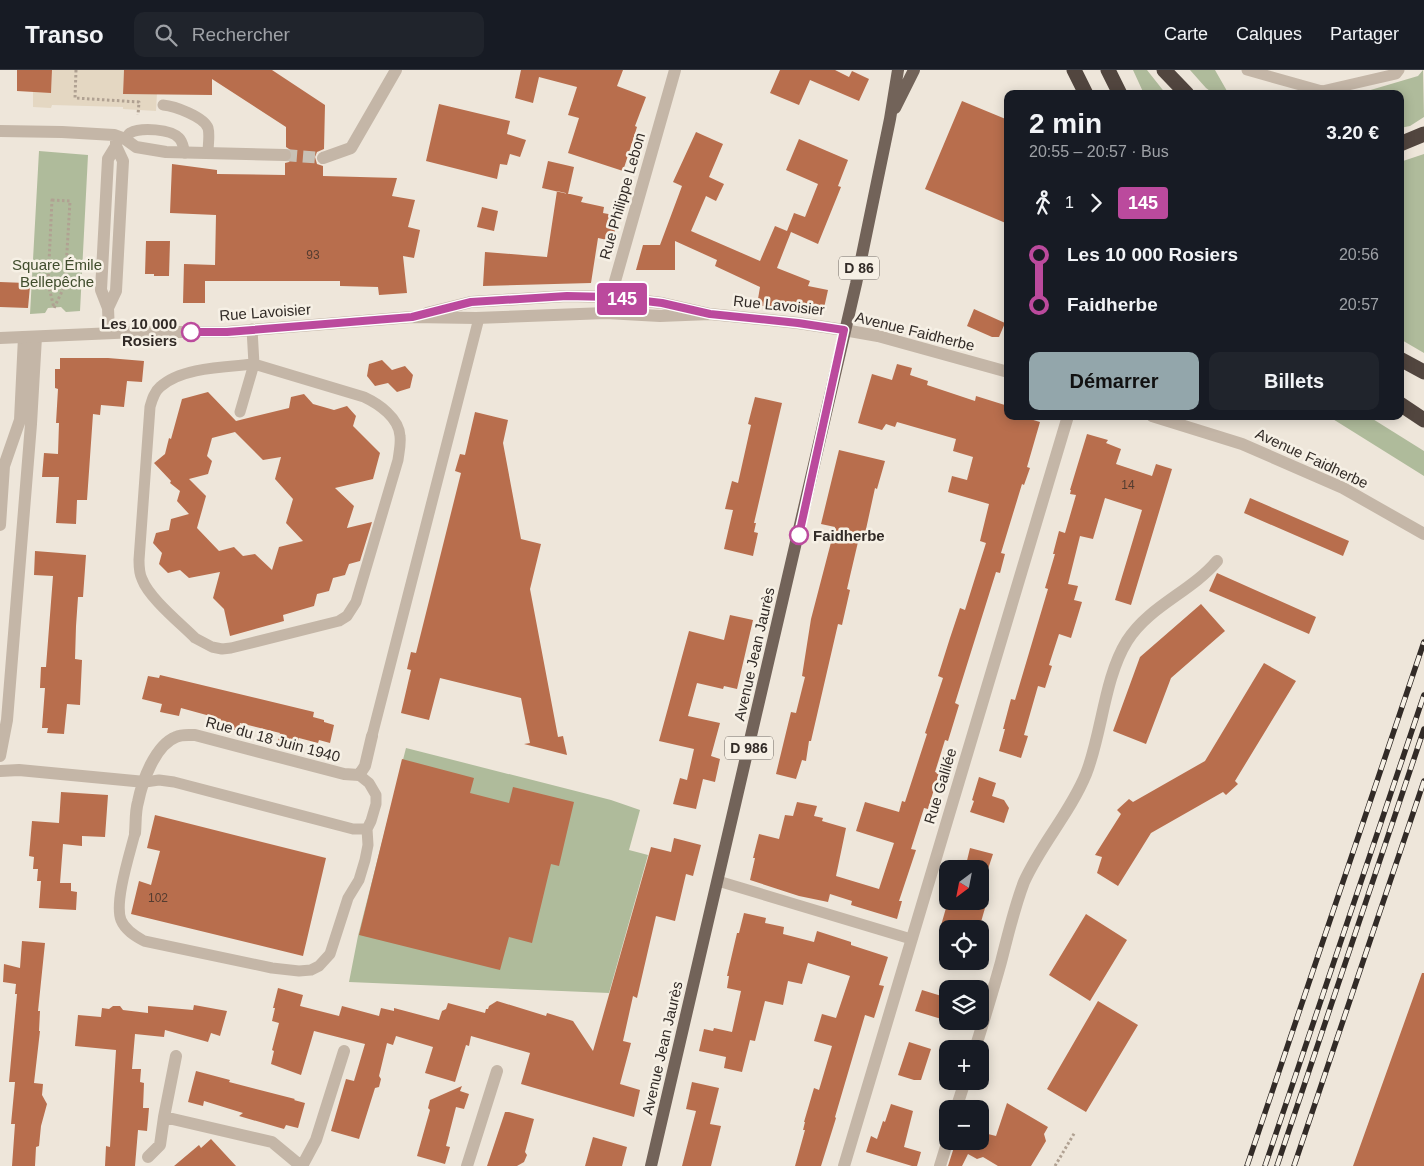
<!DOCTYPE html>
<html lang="fr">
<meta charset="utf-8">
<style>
body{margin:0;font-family:Arial,sans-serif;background:#20242c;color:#f1f3f6;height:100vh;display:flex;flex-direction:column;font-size:19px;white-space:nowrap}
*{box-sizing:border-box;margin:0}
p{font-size:16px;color:#9ea1a6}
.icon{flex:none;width:28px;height:28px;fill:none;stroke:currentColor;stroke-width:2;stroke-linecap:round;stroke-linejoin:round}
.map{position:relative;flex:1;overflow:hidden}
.sheet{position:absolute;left:1004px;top:20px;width:400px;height:330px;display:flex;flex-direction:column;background:#171b24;border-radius:10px;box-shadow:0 2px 12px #0003}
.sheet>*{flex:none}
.badge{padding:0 10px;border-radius:4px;font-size:18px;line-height:32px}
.needle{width:32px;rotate:212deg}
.controls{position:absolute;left:939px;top:790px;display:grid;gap:10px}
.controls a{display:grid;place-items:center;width:50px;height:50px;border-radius:10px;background:#171b24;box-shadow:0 2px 12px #0003;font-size:25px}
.map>.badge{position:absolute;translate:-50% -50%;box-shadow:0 0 0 2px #fff}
.legs{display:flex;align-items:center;gap:8px;height:55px;padding:0 25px;font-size:16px}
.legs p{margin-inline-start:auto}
.headline{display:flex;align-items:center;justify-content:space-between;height:85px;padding:0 25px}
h1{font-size:28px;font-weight:700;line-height:38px}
.cta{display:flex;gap:10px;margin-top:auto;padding:10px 25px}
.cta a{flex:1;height:58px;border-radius:10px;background:#93a6ab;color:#111;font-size:20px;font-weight:700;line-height:58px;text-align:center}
.cta a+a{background:#20242c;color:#f1f3f6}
ul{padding:0 25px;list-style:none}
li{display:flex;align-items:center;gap:18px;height:50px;font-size:19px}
li i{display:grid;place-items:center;width:8px;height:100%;margin:0 6px;background:currentColor}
li i::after{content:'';width:12px;height:12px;margin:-6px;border:4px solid;border-radius:50%;background:#171b24}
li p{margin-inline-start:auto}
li:first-child i{background:linear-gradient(#0000 50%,currentColor 0)}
li:last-child i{background:linear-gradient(currentColor 50%,#0000 0)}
header{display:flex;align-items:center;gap:30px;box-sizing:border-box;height:70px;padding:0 25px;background:#171b24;border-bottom:1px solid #363941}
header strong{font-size:24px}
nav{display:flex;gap:28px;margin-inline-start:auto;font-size:18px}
.search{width:350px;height:45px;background:#20242c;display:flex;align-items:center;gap:12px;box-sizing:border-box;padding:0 18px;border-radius:10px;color:#9ea1a6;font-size:19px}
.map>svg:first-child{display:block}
.green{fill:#afbb9b}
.plaza{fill:#e4d7c2}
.building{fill:#b86e4d;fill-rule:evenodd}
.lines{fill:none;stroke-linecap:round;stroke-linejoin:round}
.minor-tunnel{stroke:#c8c1b6;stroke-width:12;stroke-dasharray:12 6;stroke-linecap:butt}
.path{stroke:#b0a192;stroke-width:3;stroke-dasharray:2.5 2.5;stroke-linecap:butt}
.service{stroke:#c4b6a7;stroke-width:11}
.minor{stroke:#c4b6a7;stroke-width:12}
.tertiary{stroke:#c4b6a7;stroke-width:12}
.primary{stroke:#726359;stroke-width:12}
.motorway{stroke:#52463f;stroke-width:15}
.rail-casing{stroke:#322b27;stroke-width:5.5}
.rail{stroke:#f6f0e5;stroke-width:4;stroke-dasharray:11;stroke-linecap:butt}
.line-1-casing{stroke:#fff;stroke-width:11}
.line-1{stroke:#bb4a9d;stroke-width:8}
.stop-1-dot{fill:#fff;stroke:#bb4a9d;stroke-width:2.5}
.labels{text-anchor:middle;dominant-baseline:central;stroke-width:5;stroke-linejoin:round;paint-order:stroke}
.number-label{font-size:12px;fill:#543c30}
.shield{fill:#f6f0e5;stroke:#6d6660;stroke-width:1}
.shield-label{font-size:14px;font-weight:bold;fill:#322b27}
.street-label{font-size:15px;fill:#322b27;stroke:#f6f0e5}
.park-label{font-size:15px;fill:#404d2d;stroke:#f6f0e5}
.stop-label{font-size:15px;font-weight:bold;fill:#322b27;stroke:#f6f0e5;text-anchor:end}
</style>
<header>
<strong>Transo</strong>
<div class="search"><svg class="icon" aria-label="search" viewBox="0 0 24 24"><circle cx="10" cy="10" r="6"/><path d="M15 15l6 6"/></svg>Rechercher</div>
<nav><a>Carte</a><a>Calques</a><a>Partager</a></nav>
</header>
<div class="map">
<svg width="1424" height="1096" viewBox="0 0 1424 1096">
<rect width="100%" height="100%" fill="#eee6da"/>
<path class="green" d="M1133,0H1147L1166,24H1144Z
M1190,0H1215L1227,21L1238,24H1214L1206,18Z
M1423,0L1424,47L1410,56L1400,58V24H1357L1418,6Z
M39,81L88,85L80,241L66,242L61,237L48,238L45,243L30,244Z
M1424,84V283L1400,269V92Z
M1328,346H1368L1424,381V406Z
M406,678L611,730L640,740L629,780L648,785L609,923L349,912L358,866Z"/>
<path class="plaza" d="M52,0H124L123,24L157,23L156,41L123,39V37L52,35L51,38L33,37V22H51Z"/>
<path class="building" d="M17,0H52L51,23L17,21Z
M124,0H272L325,35L324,79L317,82L315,87L317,94L323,96V106L397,108L392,126L415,130L408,157L420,160L414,188L403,186L407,223L379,225L378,217L340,216V211H205V233H183L184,194L215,195L216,145L170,143L172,94L217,100V104L285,105V93L289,92L293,86L292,81L286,77V57L212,9V25L123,24Z
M521,0H623L617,16L646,27L635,56L637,57L623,101L568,83L579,48L568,45L577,17L539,7L533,33L515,28Z
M780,0H835L849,7L852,1L869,9L859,31L810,10L799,35L770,23Z
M962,31L1008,50V154L925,119Z
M439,34L510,51L507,64L526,70L520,87L510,84L507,95L500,94L497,109L426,91Z
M696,62L723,74L709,107L724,114L716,131L706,126L691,161L760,191L775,156L787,161L794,143L805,147L818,114L786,100L799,69L848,90L838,116L841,117L818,174L791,162L777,198L810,211L808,216L828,220L824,238L816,244L757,235L760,217L715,196L717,190L675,171V200H636L643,175H660L682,116L673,112Z
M548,91L574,97L568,124L542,118Z
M557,121L583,127L581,132L604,137L603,143L619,146L612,171L598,168L591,213L483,216L485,182L547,187Z
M482,137L498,141L494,161L477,157Z
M146,171H170L169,206H154V204H145Z
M0,212L26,213V215L30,216L28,238L0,237Z
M974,239L1005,253L999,267H992L967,256Z
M60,288H108L144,291L142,312L127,311L124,337L101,335L100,345L93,344L87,430H77L76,454L56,453L59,407H42L44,383L58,384L59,353H56L58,319L55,318V299H60Z
M382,290L392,300L405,296L413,305L410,318L397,322L388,313L375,316L367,306L369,294Z
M897,294L912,298L910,305L928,311L927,315L975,331L976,326L1008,336V346H1020L1040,352L1027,397L1030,398L1024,415L1022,414L1001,483L1005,484L1000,503L996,502L955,633L959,635L948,671L945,670L935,702L939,703L928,739L924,738L911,779L916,780L899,831H902L897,849L851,835L852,831L830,824L828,832L799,826L750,810L755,788H753L759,764L779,769L785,745L793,746L797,732L817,736L814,746L823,748L822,751L846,758L836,806L879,819L894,773L856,761L865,732L899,742L902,731L905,732L927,664L925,663L943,608L938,606L950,568L960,538L965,540L986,473L980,471L989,434L948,422L952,406L967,410L973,387L953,381L956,369L897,352L895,357L886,354L882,360L858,353L872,304L892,310Z
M208,322L236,351L289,338L291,327L304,324L313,334L334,340L347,336L356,346L353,356L380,383L373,409L335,418L354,436L347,458L372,452L360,491L349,494L345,505L333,508L329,521L317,524L314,536L283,545L284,551L230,566L224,539L213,528L220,502L189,508L180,500L168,503L159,494L162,483L153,473L156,463L169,460L171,449L189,444L177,431L180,421L170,413L171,411L154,393L165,384L169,368L171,369L182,329ZM235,362L263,390L281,387L275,409L293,429L286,453L303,471L279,477L272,500L255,484L243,486L234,477L219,481L197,458L206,426L189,409L208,404L212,391L207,386L212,368Z
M755,327L782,333L754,453H756L754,462L758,463L753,486L724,479L733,440L725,439L732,411L738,413L751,355L748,354Z
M475,342L508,350L503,373L521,469L541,474L530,519L558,667L563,666L567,685L524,674L530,673L521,628L440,608L429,650L401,643L411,600L407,599L411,582L416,583L461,403L455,401L460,384L465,385Z
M1087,364L1108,370L1106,373L1121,379L1116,394L1152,406L1156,394L1172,399L1131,535L1115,530L1142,440L1105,428L1093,469L1080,466L1068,514L1078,516L1074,530L1082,532L1071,568L1059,564L1049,595L1052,596L1045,618L1038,616L1024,665L1028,666L1021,688L999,681L1005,659H1003L1011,629L1015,630L1048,519L1045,518L1055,484H1053L1059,461L1065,463L1076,425L1070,424L1071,420H1070Z
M839,380L885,391L877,419L875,418L863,473L858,472L847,519L850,520L842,555L838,554L811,671H809L806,691L802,690L796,709L776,704L791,642L796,643L805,607L802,606L811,549L835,457L821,454Z
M1250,428L1349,471L1343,486L1244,443Z
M35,481L86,485L83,527H78L76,556L75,589L82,590L80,635L67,634L64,664L47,663L48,658H42L45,618H40L41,597H46L53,506L34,505Z
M1217,503L1316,547L1309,564L1209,521Z
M1201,534L1225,561L1171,608L1146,674L1113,661L1140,587Z
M730,545L753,550L737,619L724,616L723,619L697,613L688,646L720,653L711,686L720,689L715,712L703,709L696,739L673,734L680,708L687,710L694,679L659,671L689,561L724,570Z
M1264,593L1296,611L1235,711L1238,714L1226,725L1223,722L1151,763L1118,816L1097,803L1102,787L1095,785L1121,744L1117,740L1129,729L1133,732L1205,691Z
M160,605L314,642L313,647L324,650V652L334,655L330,673L319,670L318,673L299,668L297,675L278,670L280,663L240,653L238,661L219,656L221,649L181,638L179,646L160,642L162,634L142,629L148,606L159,608Z
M402,689L474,708L470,723L509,733L513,717L574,732L559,796L551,794L532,873L509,867L500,900L359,865Z
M979,707L996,713L992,726L1004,730L1009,738L1004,753L970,742L974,731L972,730Z
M61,722L108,725L105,767L82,766V776L63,774L60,813H71V821L77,822L76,840L39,838L41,811H37L38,799H33L34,787L29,786L32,751L59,753Z
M155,745L326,788L303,886L131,844L139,811L151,815L160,781L147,778Z
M674,768L701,775L693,806L686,804L675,851L656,846L637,928L633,926L623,971L631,973L620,1014L640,1020L634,1047L521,1014L530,983L471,966L469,976L466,975L455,1012L425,1003L433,977L396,966L393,975L387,973L379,1006L381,1009L379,1017L375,1018L359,1069L331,1061L346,1009L354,1011L365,974L314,961L301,1005L271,994L274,981L272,980L279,953L272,951L275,938H273L278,918L303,925L300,936L339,946L342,936L379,946L381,938L394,941V938L439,950L442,941L446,939L448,933L485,943L486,939H488L489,936L497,931L546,946L547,943L573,951L593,981L651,777L671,782Z
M970,778L993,784L988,799H965Z
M948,831H987L979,859H940Z
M744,843L766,848L765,853L784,857L783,864L814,872L817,861L851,872V875L888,887L879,915L884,916L874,948L865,945L835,1047L836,1048L821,1096H795L805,1060H803L805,1052H804L814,1018L819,1020L832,976L814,971L822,944L836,948L850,906L808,893L802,914L788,911L783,935L765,931L755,971L750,970L742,1002L724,998L726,987L699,981L704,959L713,961L714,958L732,962L741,921L727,918L729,906H727L737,863H739Z
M1086,844L1127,870L1090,931L1049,905Z
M22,871L45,873L38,941H40L39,961H40L34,1013L43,1014L42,1025L47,1034L41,1056L39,1076L36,1077L35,1096H12L15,1054H11L15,1012H9L17,924H15L16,914L3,912L4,894L20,898Z
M1422,903H1424V1096H1353Z
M922,920L948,928V951L915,941Z
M1098,931L1138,955L1086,1042L1047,1019Z
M194,935L227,941L220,966L211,963L208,972L165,960L164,967L135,964L132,999H141L140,1012L144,1013L143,1038H149L147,1061L138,1060L135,1096H105L106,1076L110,1077L116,980L75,976L78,945L101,947L102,938L109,939L113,936H120L123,940L148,943V936L193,940Z
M909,972L931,979L921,1010H914L898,1005Z
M196,1001L230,1010L229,1012L295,1029L294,1030L305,1033L298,1058L286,1055L284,1059L239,1046L243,1043L204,1031L203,1036L188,1032Z
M692,1012L719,1018L710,1054L721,1056L711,1096H682L696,1041L686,1039Z
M462,1016L460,1021L469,1024L464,1039L456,1037L446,1076L450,1077L445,1094L417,1086L430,1040L428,1038L430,1030Z
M1007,1033L1048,1057L1044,1064L1046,1071L1031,1096H998L983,1087L977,1089L968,1084L962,1096H948L956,1071H980V1062L996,1066Z
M891,1034L913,1041L904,1077L921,1082L917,1096H912L866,1082L871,1066L877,1069L883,1051L885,1052Z
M505,1042H509L534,1049L525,1082L527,1085L524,1092L517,1096H487Z
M593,1067L627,1077L622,1096H585Z
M211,1069L236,1096H174L199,1075L201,1078Z"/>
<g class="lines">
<path class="minor-tunnel" d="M285,85L323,88"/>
<path class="path" d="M76,0L75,28L139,32L138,45
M52,130L70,131L65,215L54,238L48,213Z
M1055,1096L1075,1062"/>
<path class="service" d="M1247,0L1322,21L1396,4L1399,0
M163,35C175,36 204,47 208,58C210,65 208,75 208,82
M125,69C127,67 128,64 130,63C141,57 171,59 179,68C183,72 183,77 185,83
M254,294L364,327C379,334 399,348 400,366C401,374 399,382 398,390L356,532L347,546L339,551L231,578L222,579L212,577L195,568C180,553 149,528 142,509C139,503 139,496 139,490L150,337C152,330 154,322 160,317C181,297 227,297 254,294Z
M240,342L254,294L252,259
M372,666L479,248
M145,712L159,710L174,712L353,759H367
M135,763C130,783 114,832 121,850C125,860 135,866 144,871L272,898L299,901L311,900L319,896L330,884L348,828L359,810L365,790L368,775L367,759L371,751L376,734V725L369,713L359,705
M718,811L911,869"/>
<path class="minor" d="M0,61L62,62L114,65L125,69L136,77L166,82L285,85
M323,88L351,78L396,0
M108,238L116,221L123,91L116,76V69
M606,243L675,0
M109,263L108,238L101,220L108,89L116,76
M0,455L4,396L20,350L24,267
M0,686L7,650L31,354L36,267
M0,701L19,700L145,712
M135,763C136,753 135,742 138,732C142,712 155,675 176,667C182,664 188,665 195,665L344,704L359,705L365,696L372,666
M975,979C984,950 993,921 1001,892C1008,865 1014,838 1024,812C1041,774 1070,743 1086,704C1102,664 1104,608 1127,571C1149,536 1191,522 1217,491
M176,986L164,1047L272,1072L301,1096
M956,1039L965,1011
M148,1087L160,1075L164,1047
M302,1096L316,1070L344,981
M467,1096L497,1001
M844,1096L1068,346
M940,1096L948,1070"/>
<path class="tertiary" d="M427,243L471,232L567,226L611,227L662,233L710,244L798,253L844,260L878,266L1008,302
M0,268L137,262H227L412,247L476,248L606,243L660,246L710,244
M1152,346L1242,374L1343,418L1424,464"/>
<path class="primary" d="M895,38L914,0
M651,1096L856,214L890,49L898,0"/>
<path class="motorway" d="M1074,0L1086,24
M1108,0L1120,24
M1164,0L1187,24
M1400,74L1424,64
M1400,289L1424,302
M1400,334L1424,350"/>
<g class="rail-casing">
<path id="rail" d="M1247,1096L1424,572
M1265,1096L1424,625
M1277,1096L1424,659
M1294,1096L1424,711"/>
</g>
<use href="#rail" class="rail"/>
</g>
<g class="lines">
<g class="line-1-casing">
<path id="line-1" d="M191,262H227L412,247L471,232L567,226L611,227L662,233L710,244L798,253L844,260L799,465"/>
</g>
<use href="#line-1" class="line-1"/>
</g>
<g class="stop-1-dot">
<circle cx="191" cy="262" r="9"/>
<circle cx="799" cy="465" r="9"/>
</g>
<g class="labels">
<g class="number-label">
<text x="313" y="185">93</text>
<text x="1128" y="415">14</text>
<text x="158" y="828">102</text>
</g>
<g class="shield">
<rect x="839" y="186.5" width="40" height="23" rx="4"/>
<rect x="725" y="666.5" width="48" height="23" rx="4"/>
</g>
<g class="shield-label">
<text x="859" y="198">D 86</text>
<text x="749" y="678">D 986</text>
</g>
<g class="street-label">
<text transform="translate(622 126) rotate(-74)">Rue Philippe Lebon</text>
<text transform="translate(779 235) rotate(6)">Rue Lavoisier</text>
<text transform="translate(265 242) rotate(-4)">Rue Lavoisier</text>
<text transform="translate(915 261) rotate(14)">Avenue Faidherbe</text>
<text transform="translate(1312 388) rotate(25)">Avenue Faidherbe</text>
<text transform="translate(754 584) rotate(-77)">Avenue Jean Jaurès</text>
<text transform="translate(273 669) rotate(15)">Rue du 18 Juin 1940</text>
<text transform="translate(940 716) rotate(-73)">Rue Galilée</text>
<text transform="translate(662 978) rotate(-77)">Avenue Jean Jaurès</text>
</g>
<g class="park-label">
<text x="57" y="194">Square Émile<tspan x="57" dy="17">Bellepêche</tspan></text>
</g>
<g class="stop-label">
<text x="177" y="253">Les 10 000<tspan x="177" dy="17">Rosiers</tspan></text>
<text x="813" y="465" text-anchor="start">Faidherbe</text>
</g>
</g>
</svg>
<div class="controls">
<a><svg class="needle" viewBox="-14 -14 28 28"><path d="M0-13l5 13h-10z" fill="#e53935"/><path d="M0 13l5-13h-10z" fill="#9ea1a6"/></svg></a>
<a><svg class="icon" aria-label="locate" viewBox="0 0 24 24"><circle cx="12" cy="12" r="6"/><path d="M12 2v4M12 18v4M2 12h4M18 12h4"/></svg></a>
<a><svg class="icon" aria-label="layers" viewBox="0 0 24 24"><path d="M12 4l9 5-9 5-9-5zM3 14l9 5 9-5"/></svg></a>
<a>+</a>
<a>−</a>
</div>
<b class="badge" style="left:622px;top:229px;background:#bb4a9d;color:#fff">145</b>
<section class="sheet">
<div class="headline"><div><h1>2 min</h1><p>20:55 – 20:57 · Bus</p></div><b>3.20 €</b></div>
<div class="legs"><svg class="icon" aria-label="walk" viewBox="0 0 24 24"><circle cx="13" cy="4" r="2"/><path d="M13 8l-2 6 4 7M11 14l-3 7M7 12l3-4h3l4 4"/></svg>1<svg class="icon" aria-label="forward" viewBox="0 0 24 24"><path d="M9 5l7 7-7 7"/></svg><b class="badge" style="background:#bb4a9d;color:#fff">145</b></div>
<ul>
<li><i style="color:#bb4a9d"></i><b>Les 10 000 Rosiers</b><p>20:56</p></li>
<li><i style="color:#bb4a9d"></i><b>Faidherbe</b><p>20:57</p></li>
</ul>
<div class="cta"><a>Démarrer</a><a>Billets</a></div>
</section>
</div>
